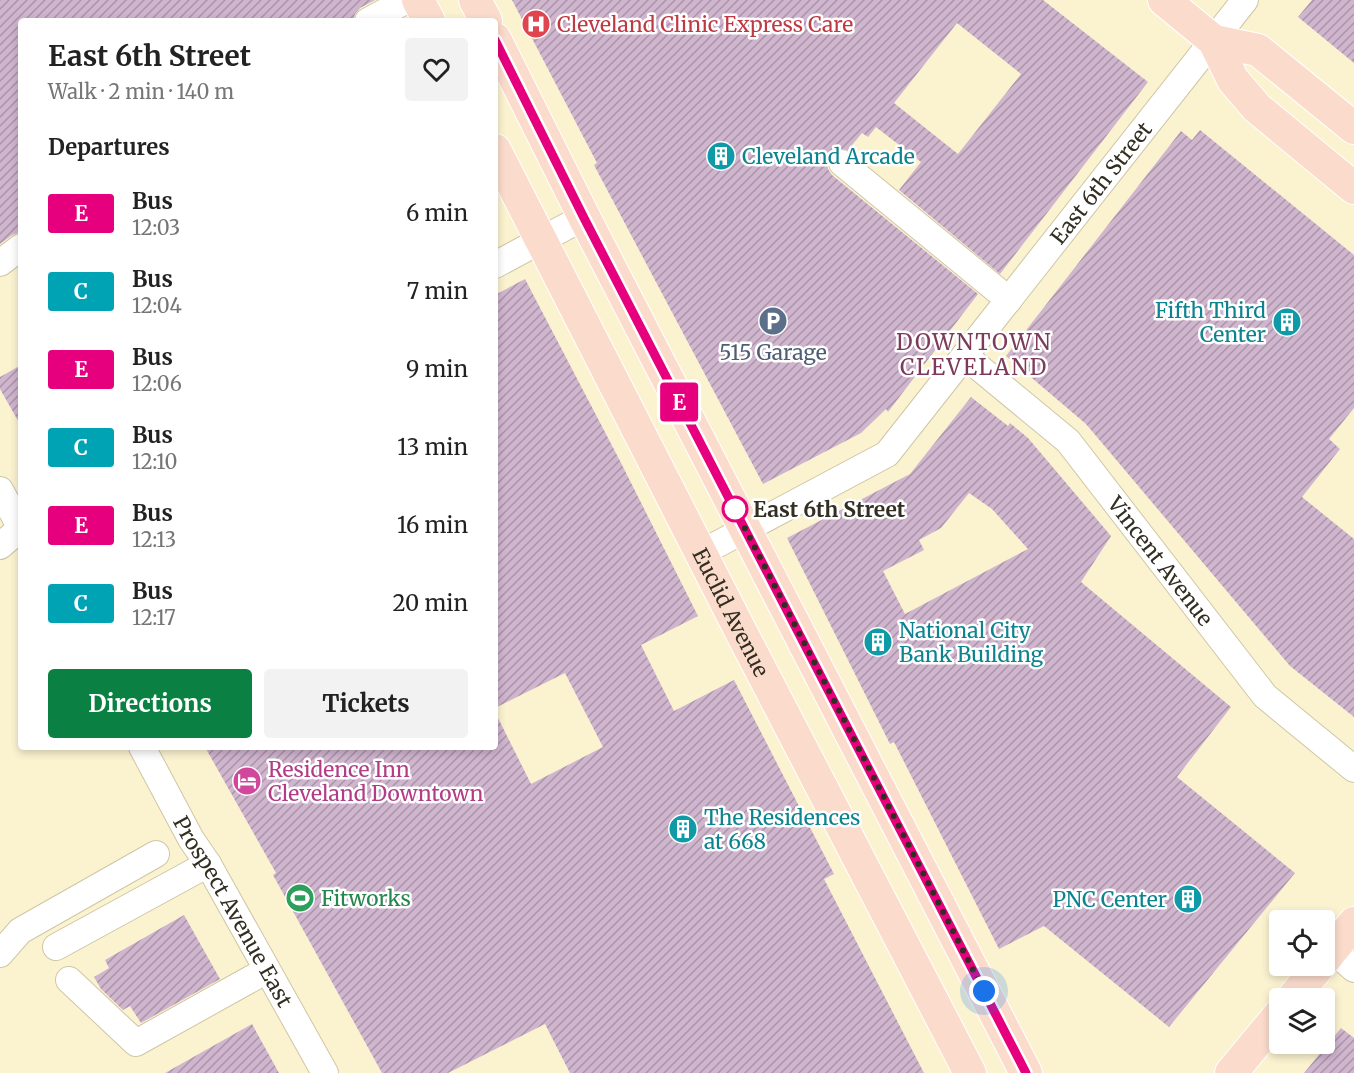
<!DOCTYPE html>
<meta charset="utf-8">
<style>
body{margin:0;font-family:Merriweather,serif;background:#f2f2f2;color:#222;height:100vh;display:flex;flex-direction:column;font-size:22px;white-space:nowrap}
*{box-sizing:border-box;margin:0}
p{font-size:20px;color:#767676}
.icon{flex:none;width:33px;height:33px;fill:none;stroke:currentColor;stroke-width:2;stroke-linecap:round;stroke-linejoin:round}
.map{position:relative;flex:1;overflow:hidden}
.panel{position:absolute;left:18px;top:18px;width:480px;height:732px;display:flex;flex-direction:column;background:#fff;border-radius:6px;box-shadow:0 3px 9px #0003}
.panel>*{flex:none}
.badge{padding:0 12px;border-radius:4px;font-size:21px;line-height:39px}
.tools{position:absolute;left:1269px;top:910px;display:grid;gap:12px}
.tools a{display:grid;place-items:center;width:66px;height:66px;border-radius:6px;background:#fff;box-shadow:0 3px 9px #0003;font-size:30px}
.you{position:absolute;width:30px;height:30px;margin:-15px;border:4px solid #fff;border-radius:50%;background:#1a73e8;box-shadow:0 0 0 9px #1a73e833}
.map>.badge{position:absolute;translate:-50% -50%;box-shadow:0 0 0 3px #fff}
h2{padding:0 30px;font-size:22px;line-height:54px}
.round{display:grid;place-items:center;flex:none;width:63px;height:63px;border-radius:6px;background:#f2f2f2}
.summary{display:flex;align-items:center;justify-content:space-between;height:102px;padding:0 30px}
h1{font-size:28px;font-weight:700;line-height:45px}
.action{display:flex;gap:12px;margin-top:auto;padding:12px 30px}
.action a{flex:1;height:69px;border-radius:6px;background:#0b8043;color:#fff;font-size:24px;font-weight:700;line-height:69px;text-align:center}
.action a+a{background:#f2f2f2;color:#222}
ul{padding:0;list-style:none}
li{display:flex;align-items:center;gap:18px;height:78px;padding:0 30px}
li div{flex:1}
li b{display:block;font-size:22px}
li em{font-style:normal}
li .badge{min-width:66px;font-weight:700;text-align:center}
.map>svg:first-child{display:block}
.building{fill:url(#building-hatch);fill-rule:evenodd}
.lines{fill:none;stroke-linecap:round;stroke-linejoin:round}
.minor-casing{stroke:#cec6a5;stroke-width:28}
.major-casing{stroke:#fff;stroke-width:34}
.minor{stroke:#fff;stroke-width:26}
.major{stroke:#fbdccc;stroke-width:32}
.line-casing{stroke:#fff;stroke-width:14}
.line{stroke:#e6007e;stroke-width:9}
.walk{stroke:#322f22;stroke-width:6;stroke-dasharray:0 10.8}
.stop-dot{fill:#fff;stroke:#e6007e;stroke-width:3}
.labels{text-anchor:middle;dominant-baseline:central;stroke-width:5;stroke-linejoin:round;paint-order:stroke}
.health-label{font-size:21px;fill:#be3a42;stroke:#fff;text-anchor:start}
.culture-label{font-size:21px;fill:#0d838f;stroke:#fff;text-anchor:start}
.street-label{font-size:21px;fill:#322f22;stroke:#fff}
.service-label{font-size:21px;fill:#4e5e75;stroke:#fff}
.stop-label{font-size:21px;font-weight:bold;fill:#322f22;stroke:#fff;text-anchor:start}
.hotel-label{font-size:21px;fill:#b23c85;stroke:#fff;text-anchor:start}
.leisure-label{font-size:21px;fill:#27864d;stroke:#fff;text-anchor:start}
.neighbourhood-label{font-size:22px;letter-spacing:1.5px;fill:#7e3b59;stroke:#fff}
</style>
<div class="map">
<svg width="1354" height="1073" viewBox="0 0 1354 1073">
<defs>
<pattern id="building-hatch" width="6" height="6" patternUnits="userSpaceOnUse" patternTransform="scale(1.5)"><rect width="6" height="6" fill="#d0b5cf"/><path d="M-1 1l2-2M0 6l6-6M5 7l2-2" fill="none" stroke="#a994a8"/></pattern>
</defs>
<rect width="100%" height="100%" fill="#fbf3d0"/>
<path class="building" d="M0,0H375L360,8L355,14L353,21H21V232L12,235L0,244Z
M512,0H1043L1148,82L1000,274L899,190L921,162L876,127L868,137L862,133L848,150L837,149L831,153L827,161L828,169L832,175L978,294L888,412L886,409L861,433L763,484L594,165L597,163ZM957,23L1021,74L958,154L894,103Z
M1312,0H1354V63L1298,17Z
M1200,130L1354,255V408L1329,439L1340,449L1302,497L1354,539V717L1290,666L1086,424L1006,356L1181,131L1192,140Z
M525,279L619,459L698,616L641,645L674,711L734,680L834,874L824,879L924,1073H570L545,1024L448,1073H382L273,875L276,873L205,747H495V712L531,784L603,747L565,673L495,708V295Z
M21,365V426L0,389V377Z
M971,397L1008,426L1010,423L1028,438L1111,536L1081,582L1231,707L1177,777L1295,873L1169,1027L1044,926L999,949L894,742L890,744L787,538L910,474ZM969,493L992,509L1028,549L905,614L883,571L924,550L919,540L941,528Z
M184,915L220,979L141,1023L130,1006L123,1010L101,989L94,977L109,968L105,960Z
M252,1024L279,1073H165Z
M1341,1028L1354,1038V1073H1304Z"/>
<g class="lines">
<g class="minor-casing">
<g id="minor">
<path d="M368,21L407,0"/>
<path d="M842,163L1009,300"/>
<path d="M0,263L21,247"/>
<path d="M495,265L584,217"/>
<path id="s1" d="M965,356L1068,441L1265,696L1354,769"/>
<path d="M0,490L21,528"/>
<path d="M0,546L21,528"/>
<path id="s2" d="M701,553L887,454L1245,0"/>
<path id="s3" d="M142,747L191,839L208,864L325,1073"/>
<path d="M56,947L208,864"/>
<path d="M1332,950L1354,969"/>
<path d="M0,954L20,931L156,854"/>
<path d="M69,980L136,1043L267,970"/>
</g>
</g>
<g class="major-casing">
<g id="major">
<path d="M418,0L429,21"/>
<path d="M475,0L486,21"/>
<path d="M1164,0L1214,41L1233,80L1257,108L1354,188"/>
<path d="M495,39L584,217L1026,1073"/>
<path d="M1214,41L1258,50L1354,128"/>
<path id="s4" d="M495,150L739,628L970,1073"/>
<path d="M1324,960L1354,923"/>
<path d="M1292,999L1319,966"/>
<path d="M1231,1073L1280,1014"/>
</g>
</g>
<use href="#minor" class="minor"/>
<use href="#major" class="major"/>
</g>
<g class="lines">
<g class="line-casing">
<path id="line" d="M495,40L584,218L1026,1073"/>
</g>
<use href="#line" class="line"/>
<path class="walk" d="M735,509L984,991"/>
</g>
<defs>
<g id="hospital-disc" transform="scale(1.5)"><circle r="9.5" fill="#e0444e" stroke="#fff"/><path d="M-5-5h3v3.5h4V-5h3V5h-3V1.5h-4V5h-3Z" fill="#fff"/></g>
<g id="building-disc" transform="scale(1.5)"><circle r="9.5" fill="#0f9aa8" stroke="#fff"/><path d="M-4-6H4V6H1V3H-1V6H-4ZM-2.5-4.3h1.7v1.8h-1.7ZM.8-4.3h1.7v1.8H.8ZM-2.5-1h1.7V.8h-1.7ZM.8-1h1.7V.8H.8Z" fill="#fff"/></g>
<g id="parking-disc" transform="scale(1.5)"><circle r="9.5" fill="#5c6f8a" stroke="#fff"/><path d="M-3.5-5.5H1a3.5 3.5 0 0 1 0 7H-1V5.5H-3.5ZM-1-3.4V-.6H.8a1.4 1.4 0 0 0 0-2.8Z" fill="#fff"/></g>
<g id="hotel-disc" transform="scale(1.5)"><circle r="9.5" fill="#d1479c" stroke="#fff"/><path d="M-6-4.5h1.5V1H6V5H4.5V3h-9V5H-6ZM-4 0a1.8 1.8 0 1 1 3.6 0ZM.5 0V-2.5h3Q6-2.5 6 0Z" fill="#fff"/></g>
<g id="stadium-disc" transform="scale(1.5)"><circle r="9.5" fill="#2e9e5b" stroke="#fff"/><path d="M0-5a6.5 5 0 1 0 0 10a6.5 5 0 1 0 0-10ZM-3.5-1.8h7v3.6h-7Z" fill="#fff"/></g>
</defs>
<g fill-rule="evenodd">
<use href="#hospital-disc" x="536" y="24"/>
<use href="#building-disc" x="721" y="156"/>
<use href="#parking-disc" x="773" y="321"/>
<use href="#building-disc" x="1287" y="322"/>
<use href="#building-disc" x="878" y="642"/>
<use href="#hotel-disc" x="247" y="781"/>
<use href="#building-disc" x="683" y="829"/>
<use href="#stadium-disc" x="300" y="898"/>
<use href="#building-disc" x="1188" y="899"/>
</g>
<circle class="stop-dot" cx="735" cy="509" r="12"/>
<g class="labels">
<g class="health-label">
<text x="557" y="24">Cleveland Clinic Express Care</text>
</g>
<g class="culture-label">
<text x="742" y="156">Cleveland Arcade</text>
<text x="1266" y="310" text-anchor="end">Fifth Third<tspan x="1266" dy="24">Center</tspan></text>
<text x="899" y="630">National City<tspan x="899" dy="24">Bank Building</tspan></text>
<text x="704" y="817">The Residences<tspan x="704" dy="24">at 668</tspan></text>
<text x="1167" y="899" text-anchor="end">PNC Center</text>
</g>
<g class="street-label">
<text stroke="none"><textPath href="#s2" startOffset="556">East 6th Street</textPath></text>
<text stroke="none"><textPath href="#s1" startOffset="285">Vincent Avenue</textPath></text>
<text stroke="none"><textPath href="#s4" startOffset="519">Euclid Avenue</textPath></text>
<text stroke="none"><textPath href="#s3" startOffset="188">Prospect Avenue East</textPath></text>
</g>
<g class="service-label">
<text x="773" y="352">515 Garage</text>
</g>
<g class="stop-label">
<text x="753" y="509">East 6th Street</text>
</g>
<g class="hotel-label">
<text x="268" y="769">Residence Inn<tspan x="268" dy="24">Cleveland Downtown</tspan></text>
</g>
<g class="leisure-label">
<text x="321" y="898">Fitworks</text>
</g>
<g class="neighbourhood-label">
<text x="974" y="342">DOWNTOWN<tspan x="974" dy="25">CLEVELAND</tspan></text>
</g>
</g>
</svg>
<div class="tools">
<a><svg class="icon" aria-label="locate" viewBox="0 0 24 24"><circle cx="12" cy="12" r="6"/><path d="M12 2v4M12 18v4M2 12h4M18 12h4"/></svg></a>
<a><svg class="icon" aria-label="layers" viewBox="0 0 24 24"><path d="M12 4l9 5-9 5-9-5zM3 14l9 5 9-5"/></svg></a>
</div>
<div class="you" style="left:984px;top:991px"></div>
<b class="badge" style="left:679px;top:402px;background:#e6007e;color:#fff">E</b>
<section class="panel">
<div class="summary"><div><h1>East 6th Street</h1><p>Walk · 2 min · 140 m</p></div><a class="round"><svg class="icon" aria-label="heart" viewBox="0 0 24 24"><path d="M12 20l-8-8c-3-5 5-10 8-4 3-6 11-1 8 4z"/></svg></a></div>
<h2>Departures</h2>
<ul>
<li><span class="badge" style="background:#e6007e;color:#fff">E</span><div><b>Bus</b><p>12:03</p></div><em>6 min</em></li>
<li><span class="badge" style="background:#00a3b4;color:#fff">C</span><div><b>Bus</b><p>12:04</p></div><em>7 min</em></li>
<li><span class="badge" style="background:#e6007e;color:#fff">E</span><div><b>Bus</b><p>12:06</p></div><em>9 min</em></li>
<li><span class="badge" style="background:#00a3b4;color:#fff">C</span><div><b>Bus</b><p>12:10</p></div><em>13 min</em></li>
<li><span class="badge" style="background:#e6007e;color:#fff">E</span><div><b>Bus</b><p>12:13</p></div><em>16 min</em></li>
<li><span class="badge" style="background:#00a3b4;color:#fff">C</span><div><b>Bus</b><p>12:17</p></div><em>20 min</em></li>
</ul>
<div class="action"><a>Directions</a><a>Tickets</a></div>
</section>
</div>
